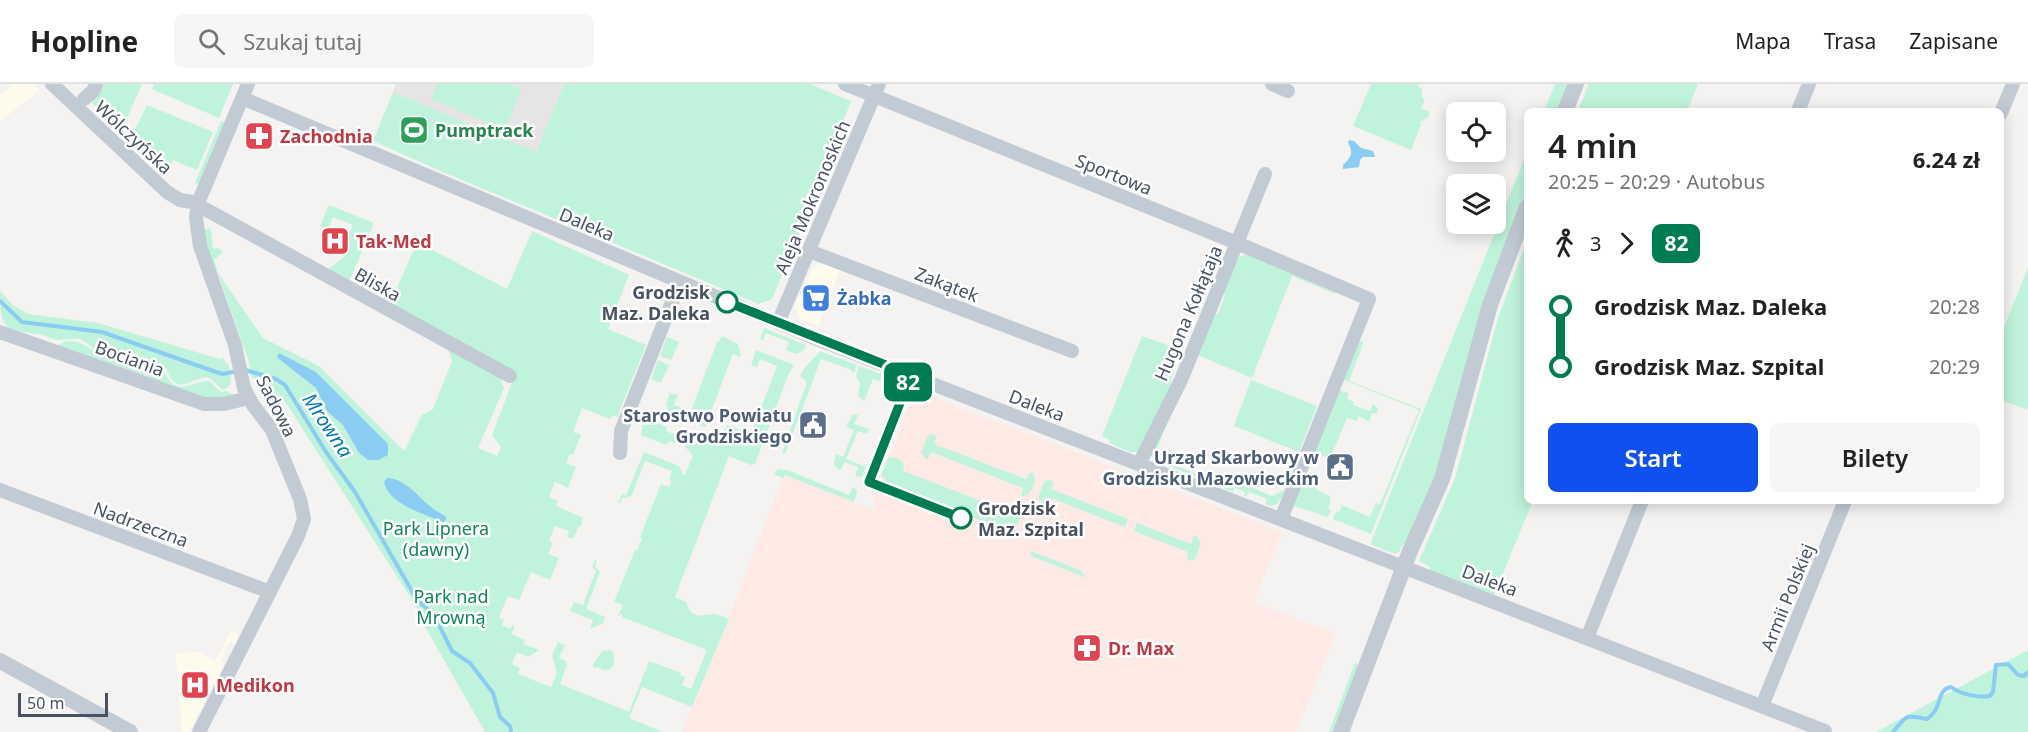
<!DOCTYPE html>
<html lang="pl">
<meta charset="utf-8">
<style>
body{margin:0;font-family:"Noto Sans",sans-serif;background:#f6f6f6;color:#222;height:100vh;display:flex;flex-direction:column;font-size:22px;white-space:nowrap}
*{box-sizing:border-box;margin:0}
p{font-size:20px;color:#767676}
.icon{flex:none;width:33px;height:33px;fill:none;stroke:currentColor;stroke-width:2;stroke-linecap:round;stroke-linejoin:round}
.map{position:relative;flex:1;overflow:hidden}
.panel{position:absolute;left:1524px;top:24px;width:480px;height:396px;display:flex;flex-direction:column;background:#fff;border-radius:9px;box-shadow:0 3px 15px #0003}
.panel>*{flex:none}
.badge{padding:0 12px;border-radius:9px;font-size:21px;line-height:39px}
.fabs{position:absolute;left:1446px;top:18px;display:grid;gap:12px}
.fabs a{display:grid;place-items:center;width:60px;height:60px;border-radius:9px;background:#fff;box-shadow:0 3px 15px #0003;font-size:30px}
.scale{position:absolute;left:18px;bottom:15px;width:90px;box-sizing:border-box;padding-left:6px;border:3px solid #485261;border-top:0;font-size:16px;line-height:21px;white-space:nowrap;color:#485261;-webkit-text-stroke:4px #fff;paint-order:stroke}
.map>.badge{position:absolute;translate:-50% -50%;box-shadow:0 0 0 3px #fff}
.legs{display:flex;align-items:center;gap:9px;height:66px;padding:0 24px;font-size:20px}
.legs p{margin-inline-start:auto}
.head{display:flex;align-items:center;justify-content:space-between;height:102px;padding:0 24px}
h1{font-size:33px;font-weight:600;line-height:45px}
.button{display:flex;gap:12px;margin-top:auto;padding:12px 24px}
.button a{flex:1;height:69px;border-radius:9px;background:#1050f1;color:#fff;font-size:24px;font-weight:600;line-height:69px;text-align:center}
.button a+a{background:#f6f6f6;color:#222}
ul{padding:0 24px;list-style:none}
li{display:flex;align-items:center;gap:21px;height:60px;font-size:22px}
li i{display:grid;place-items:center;width:9px;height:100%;margin:0 8px;background:currentColor}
li i::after{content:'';width:15px;height:15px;margin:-8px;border:4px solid;border-radius:50%;background:#fff}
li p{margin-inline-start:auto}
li:first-child i{background:linear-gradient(#0000 50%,currentColor 0)}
li:last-child i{background:linear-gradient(currentColor 50%,#0000 0)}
header{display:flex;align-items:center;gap:36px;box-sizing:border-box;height:84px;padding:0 30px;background:#fff;border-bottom:2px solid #e0e0e0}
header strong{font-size:28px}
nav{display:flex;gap:33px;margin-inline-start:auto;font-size:21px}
.search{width:420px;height:54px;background:#f6f6f6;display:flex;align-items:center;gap:15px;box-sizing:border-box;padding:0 21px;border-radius:9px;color:#767676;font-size:22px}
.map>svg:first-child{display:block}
.commercial{fill:#fefbed}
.education{fill:#e6e4e4}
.medical{fill:#fdeae4}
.green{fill:#c0f3db}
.water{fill:#8bcdf2}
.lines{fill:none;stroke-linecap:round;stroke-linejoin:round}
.stream{stroke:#8bcdf2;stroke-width:4}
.minor{stroke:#c2cad4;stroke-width:14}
.tertiary{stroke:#c2cad4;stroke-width:16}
.line-1-casing{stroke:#fff;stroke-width:14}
.line-1{stroke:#007c52;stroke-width:9}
.stop-1-dot{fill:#fff;stroke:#007c52;stroke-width:3}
.labels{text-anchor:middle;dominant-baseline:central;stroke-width:5;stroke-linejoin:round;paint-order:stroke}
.leisure-label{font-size:18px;font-weight:bold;fill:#27864d;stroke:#fff;text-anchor:start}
.health-label{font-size:18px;font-weight:bold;fill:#be3a42;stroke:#fff;text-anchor:start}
.street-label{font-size:18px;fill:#485261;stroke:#fff}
.stop-label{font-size:18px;font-weight:bold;fill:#485261;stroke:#fff;text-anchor:end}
.shop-label{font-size:18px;font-weight:bold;fill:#366cbe;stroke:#fff;text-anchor:start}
.service-label{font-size:18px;font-weight:bold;fill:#4e5e75;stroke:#fff;text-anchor:end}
.park-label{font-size:18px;fill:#12845c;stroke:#fff}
.water-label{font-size:20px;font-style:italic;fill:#0478b9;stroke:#fff}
</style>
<header>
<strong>Hopline</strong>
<div class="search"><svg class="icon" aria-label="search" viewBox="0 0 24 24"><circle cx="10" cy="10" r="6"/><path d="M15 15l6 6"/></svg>Szukaj tutaj</div>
<nav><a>Mapa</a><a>Trasa</a><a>Zapisane</a></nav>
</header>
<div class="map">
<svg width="2028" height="648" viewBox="0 0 2028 648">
<rect width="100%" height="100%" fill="#f4f3f2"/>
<path class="commercial" d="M14,0H34L40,6L0,37V11Z
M823,179L840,186L818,242L801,235L795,223L812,184Z
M231,547L239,551L235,559L230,557L220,578L224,580L189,648H182L176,569L197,568L215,577Z"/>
<path class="education" d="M396,0H564L536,68L393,8Z"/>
<path class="medical" d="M919,308L1282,448L1255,514L1256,519L1336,550L1296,648H682L719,560L784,390L873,426L876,420L873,416L912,314Z"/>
<path class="green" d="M100,0H142L128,32L118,44L92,19Z
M154,0H233L219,34L152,5Z
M437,0H509L521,5L505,46L431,15Z
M564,0H810L853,18H851L818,96L821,98L772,215L759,220L436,85L373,57L393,8L536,68Z
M1371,0H1417L1422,6V13L1425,17L1421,24L1430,28L1428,33L1419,39L1421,40L1411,66L1353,42Z
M1555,0H1570L1559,27H1544Z
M1589,0H1698L1687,27H1578Z
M147,21L213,48L197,86L173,76L167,91L130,56Z
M221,37L225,39L199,100L195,99Z
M1527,68V107L1500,175L1446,364L1406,462L1403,460L1399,468L1395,470L1372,461L1371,458Z
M329,121L374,139L349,198L327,186L344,173L347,165L346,156L353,141L333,133L328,145L320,142Z
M211,144L213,165L218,164L223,168L214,176L218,189L263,254L319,282L404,367L422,331L433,325L452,277L448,264L499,292L504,304L478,364L497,372L501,363L492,351L516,288L390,220L417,158L507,205L532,147L629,191L608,245L646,261L617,333L613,331L610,335L582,324L573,348L581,351L573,371L570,370L566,379L576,383L568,404L555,398L549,413L558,417L556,422L583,434L581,442H579L573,455L567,453L569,447L555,442L549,457L553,459L548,470L559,474L550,496L531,488L519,516L508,512L499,533L504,536L502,541L510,545L512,541L515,542L511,550L525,556L523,560L539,566L528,573L517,568L512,580L520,584L518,590L551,603L557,589L552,572L558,558L565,561L559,574L566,577L567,580L560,600L629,628L649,577L681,589L680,591L685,593L682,601L691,605L707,566L622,533V530L618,532L623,521L614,518L635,466H637L642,454L640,453L661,400L669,403L672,397L669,396L672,387L645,377L631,413L628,412L627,415L623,413L620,419H618L622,410L626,411L644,368L679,382L684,392L693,372L682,359L679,361L670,357L666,361L641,351L643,339H645L647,335L667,343L666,347L697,359L700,355L715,361L721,346L724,347L727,341L751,350L777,282L760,275L757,283L751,281L756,266L794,281L789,289L755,380L751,381L729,372L675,513L686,518C692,536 700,531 714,530C719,530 724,533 729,535L692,623L642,603L629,634L663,648H485L420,534L421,530L284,316L260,302L257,296L251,293L249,278L218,190H216L207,167L203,146Z
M1527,156V417H1533L1494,511L1429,487L1430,483L1419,477L1455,394L1498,234Z
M1246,170L1337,208L1335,210L1292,192L1252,294L1197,271L1213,232L1218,230L1225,212L1223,207L1236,175Z
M2028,183V326L2001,316V251Z
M0,207L13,221L28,230L98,239L220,275L224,274L226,280L229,281L231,300L226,305H222C218,302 214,297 210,295C198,289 184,309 172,296C169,292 168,287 165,283C151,277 141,285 132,276L139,270L130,268L129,272C118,261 110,270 99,267C91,264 87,257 79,255C72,254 67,256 60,256C53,256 45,251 38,250C3,246 0,244 0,207Z
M764,244L806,261L803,267L796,270L786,266L789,258L766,249L763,256L760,255Z
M722,252L738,260L741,273L733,270L705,343L670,329L666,321L670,309L678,311L674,321L691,327L717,258H719Z
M1142,252L1178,265L1170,303L1142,368H1130L1109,359L1110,356L1102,352Z
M667,253L679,258L671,276L660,272Z
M1358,256L1364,258L1349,297L1421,325L1371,450L1333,435L1336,428L1339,429L1342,421L1370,433L1376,419L1380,420L1419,326L1344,296L1343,294Z
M66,257C85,256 91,270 108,270L111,275L117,279L130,278L137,283H146L144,290L145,295L57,262Z
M820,267L857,281L854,289L849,285L821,275L785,370L782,369L807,298L800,292C805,281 813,276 820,267Z
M658,276L669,281L661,299L651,295Z
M859,282L892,294L895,302L873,295L864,317L858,312L860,300L856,292Z
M149,284L157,289H165C177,314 191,297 209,297L221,308L227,307L236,312L201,315L148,294L146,288Z
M1251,296L1317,322L1299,368L1234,342Z
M1342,307L1349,309L1347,315L1354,318L1353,321L1370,327L1373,319L1378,325L1377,329H1372L1369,338L1359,332L1357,337L1347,334L1330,375L1314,368L1337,308Z
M853,330L858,331L854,340L869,345L867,350L858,347L846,375L866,383L862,393L855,392L858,383L844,378L841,386L836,384L834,379L836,370L843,373L854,346L846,343Z
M1173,335L1168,337L1154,373L1205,393L1204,396L1155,377L1150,370L1167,336Z
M931,350L937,352L934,360L1026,395L1030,389L1033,388C1038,397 1032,410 1023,413L1021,412L1023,404L931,368L928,375H926L921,368L927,354Z
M894,373L903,378L904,387L1014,430L1018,421L1020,422L1022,430C1019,438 1017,447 1006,446L890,401L881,391L888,374Z
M778,385L787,386L849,411L852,403L856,405L857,409L854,418L785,391L783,394L773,390Z
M1216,388L1272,412L1283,407L1285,404L1282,416L1280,415L1277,420L1271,422L1265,420L1267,415L1249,408L1246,413L1244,412L1245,408L1235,404L1233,408L1212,400Z
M1305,391L1319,396L1316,406L1330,412L1329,416L1331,417L1328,424L1331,426L1328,433L1292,421Z
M1048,396L1054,397L1051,405L1128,435L1125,443L1048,413L1045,421H1042L1038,414L1044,398Z
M1137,439L1191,460L1194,452H1196L1201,459L1195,475L1187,477L1188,468L1134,447Z
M1030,467L1080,486L1087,494L1031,472Z
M595,476L597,477L595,483L600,488L586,525L605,533L603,539L590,545L593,536L570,527L574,518L583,521L596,486L592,484Z
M610,566L614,569V582H612L610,586L607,585L606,587L599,584L598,582L597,584L592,582L602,567Z
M2028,566V648H1876Z
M1355,579L1360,583L1334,648H1329Z"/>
<path class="water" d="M1349,56L1354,57L1361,64L1373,67L1375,73H1363L1360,76L1359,83L1343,85V81C1351,73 1354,69 1348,59Z
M279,269L316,288L388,360V371L378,376H368L359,369L343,341L327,327L316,304L279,275L277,273Z
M387,394C406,395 416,411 430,422C435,427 441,429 446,433V436L443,438C423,429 389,421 384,398Z"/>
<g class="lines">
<path class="stream" d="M0,217L22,238L102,248L216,288L223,290L237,287
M245,286L276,295L285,301L326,368L355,408L417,516L434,531L452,567L470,579L493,609L500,633L510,642L511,648
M1893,648C1908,630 1905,631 1927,635C1943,625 1936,605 1951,603C1960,610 1978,614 1990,612L1993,608L1996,581L2008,580L2018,591L2024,592L2028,588"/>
<path class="minor" d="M52,0L167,108L180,116L198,119
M845,0L1237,159L1369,215L1281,435
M1272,0L1288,7
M242,14L817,255L1825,647
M84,15L94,6L96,0
M1798,27L1809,0
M2001,29L2013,0
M197,126L205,125L510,292
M809,167L1072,267
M778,239L879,0
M0,248L204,320H224L249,314
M620,369L621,347L680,198
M1139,380L1181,296L1265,90
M0,406L270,508
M1587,554L1642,417
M1762,622L1845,417
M199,648L298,452L304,435L300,415L272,346L253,321L244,304L235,261L200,162L196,133L198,119L248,0"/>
<path class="tertiary" d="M1565,27L1576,0
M0,577L130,648
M1341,648L1410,467L1442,395L1490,221L1527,123"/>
</g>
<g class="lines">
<g class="line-1-casing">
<path id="line-1" d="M727,218L911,291L869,398L961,434"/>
</g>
<use href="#line-1" class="line-1"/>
</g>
<defs>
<g id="stadium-square" transform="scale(1.5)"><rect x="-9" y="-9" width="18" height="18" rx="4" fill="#2e9e5b" stroke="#fff"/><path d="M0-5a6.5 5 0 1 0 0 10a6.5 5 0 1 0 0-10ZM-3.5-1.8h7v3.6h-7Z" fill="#fff"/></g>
<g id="pharmacy-square" transform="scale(1.5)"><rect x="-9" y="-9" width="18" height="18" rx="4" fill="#e0444e" stroke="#fff"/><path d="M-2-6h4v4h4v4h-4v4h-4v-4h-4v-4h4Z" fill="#fff"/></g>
<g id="hospital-square" transform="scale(1.5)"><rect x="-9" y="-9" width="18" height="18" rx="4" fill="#e0444e" stroke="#fff"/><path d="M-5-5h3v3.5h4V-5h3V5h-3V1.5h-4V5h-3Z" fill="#fff"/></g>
<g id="supermarket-square" transform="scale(1.5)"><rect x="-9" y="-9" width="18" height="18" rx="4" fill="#3f7fe0" stroke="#fff"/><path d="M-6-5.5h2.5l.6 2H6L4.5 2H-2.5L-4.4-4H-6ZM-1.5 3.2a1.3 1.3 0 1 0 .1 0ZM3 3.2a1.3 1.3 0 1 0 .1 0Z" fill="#fff"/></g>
<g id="civic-square" transform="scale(1.5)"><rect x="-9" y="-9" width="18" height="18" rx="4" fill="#5c6f8a" stroke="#fff"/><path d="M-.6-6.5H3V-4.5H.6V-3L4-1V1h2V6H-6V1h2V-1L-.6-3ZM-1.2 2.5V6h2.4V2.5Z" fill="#fff"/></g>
</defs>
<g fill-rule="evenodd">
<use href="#stadium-square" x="414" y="46"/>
<use href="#pharmacy-square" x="259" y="52"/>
<use href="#hospital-square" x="335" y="157"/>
<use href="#supermarket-square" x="816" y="214"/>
<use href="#civic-square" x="813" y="341"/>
<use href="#civic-square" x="1340" y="383"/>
<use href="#pharmacy-square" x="1087" y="564"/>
<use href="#hospital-square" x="195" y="601"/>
</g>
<g class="stop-1-dot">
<circle cx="727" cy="218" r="10"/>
<circle cx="961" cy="434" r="10"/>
</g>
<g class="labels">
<g class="leisure-label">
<text x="435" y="46">Pumptrack</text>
</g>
<g class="health-label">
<text x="280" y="52">Zachodnia</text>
<text x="356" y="157">Tak-Med</text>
<text x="1108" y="564">Dr. Max</text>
<text x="216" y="601">Medikon</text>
</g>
<g class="street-label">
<text transform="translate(134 53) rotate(43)">Wólczyńska</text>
<text transform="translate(1114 90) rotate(22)">Sportowa</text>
<text transform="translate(812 113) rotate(-67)">Aleja Mokronoskich</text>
<text transform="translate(587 140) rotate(23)">Daleka</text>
<text transform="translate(378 200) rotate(29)">Bliska</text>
<text transform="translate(947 200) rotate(21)">Zakątek</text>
<text transform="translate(1188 229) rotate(-67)">Hugona Kołłątaja</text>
<text transform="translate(130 274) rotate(20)">Bociania</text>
<text transform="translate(1037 321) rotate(21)">Daleka</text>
<text transform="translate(277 322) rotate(63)">Sadowa</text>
<text transform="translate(141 440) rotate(20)">Nadrzeczna</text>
<text transform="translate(1490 496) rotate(21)">Daleka</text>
<text transform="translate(1787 513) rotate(-68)">Armii Polskiej</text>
</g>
<g class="stop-label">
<text x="710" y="208">Grodzisk<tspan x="710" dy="21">Maz. Daleka</tspan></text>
<text x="978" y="424" text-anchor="start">Grodzisk<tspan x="978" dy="21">Maz. Szpital</tspan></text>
</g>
<g class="shop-label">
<text x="837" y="214">Żabka</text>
</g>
<g class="service-label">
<text x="792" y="331">Starostwo Powiatu<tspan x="792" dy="21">Grodziskiego</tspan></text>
<text x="1319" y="373">Urząd Skarbowy w<tspan x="1319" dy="21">Grodzisku Mazowieckim</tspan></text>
</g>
<g class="park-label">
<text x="436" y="444">Park Lipnera<tspan x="436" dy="21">(dawny)</tspan></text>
<text x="451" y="512">Park nad<tspan x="451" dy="21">Mrowną</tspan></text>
</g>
<g class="water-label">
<text transform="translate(328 341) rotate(56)">Mrowna</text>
</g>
</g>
</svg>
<div class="fabs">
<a><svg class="icon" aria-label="locate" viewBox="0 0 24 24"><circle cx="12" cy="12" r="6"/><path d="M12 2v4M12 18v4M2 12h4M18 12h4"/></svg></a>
<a><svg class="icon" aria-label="layers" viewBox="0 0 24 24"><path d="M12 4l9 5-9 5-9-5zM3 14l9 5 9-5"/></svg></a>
</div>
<div class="scale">50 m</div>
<b class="badge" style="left:908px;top:298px;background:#007c52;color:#fff">82</b>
<section class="panel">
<div class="head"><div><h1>4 min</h1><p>20:25 – 20:29 · Autobus</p></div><b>6.24 zł</b></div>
<div class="legs"><svg class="icon" aria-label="walk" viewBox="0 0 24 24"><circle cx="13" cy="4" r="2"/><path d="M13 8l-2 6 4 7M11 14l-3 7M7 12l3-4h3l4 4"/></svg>3<svg class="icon" aria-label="forward" viewBox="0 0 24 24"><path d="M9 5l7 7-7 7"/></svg><b class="badge" style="background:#007c52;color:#fff">82</b></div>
<ul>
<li><i style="color:#007c52"></i><b>Grodzisk Maz. Daleka</b><p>20:28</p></li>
<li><i style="color:#007c52"></i><b>Grodzisk Maz. Szpital</b><p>20:29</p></li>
</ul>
<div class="button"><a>Start</a><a>Bilety</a></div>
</section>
</div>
